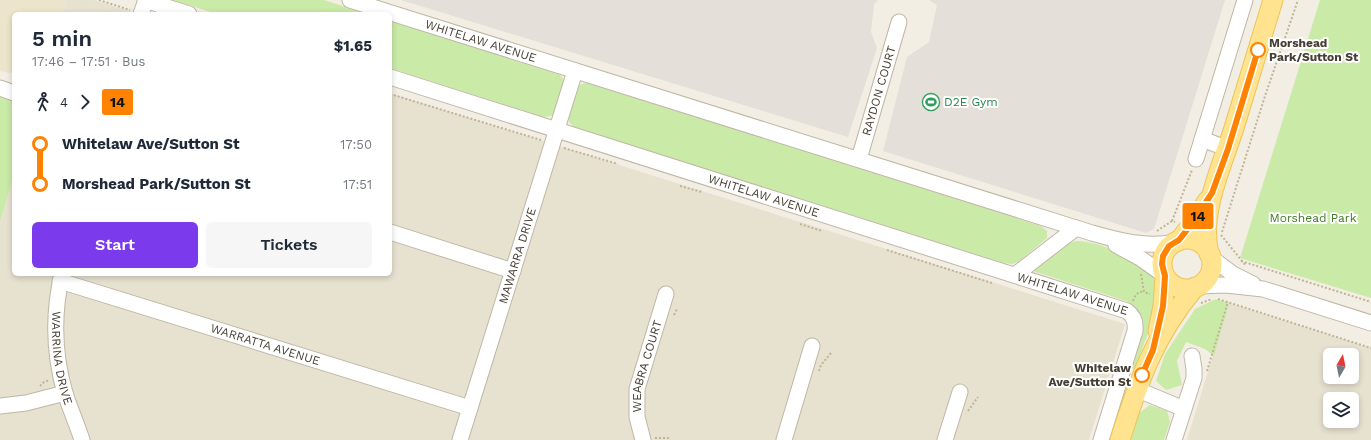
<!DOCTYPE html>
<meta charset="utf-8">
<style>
body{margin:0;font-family:"Work Sans",sans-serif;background:#f6f6f7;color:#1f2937;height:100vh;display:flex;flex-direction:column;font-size:15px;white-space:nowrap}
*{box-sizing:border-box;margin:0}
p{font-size:13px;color:#747a83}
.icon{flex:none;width:22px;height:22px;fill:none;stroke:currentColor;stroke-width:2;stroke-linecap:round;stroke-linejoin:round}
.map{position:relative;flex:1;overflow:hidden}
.side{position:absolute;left:12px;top:12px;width:380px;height:264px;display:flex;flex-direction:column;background:#fff;border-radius:6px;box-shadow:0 2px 6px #0003}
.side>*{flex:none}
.badge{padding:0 8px;border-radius:3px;font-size:14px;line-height:26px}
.needle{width:26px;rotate:9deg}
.tools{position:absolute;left:1323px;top:348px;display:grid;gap:8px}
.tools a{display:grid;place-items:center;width:36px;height:36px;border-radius:6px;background:#fff;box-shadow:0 2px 6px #0003;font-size:20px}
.map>.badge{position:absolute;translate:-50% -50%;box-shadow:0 0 0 2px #fff}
.legs{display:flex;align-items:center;gap:6px;height:44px;padding:0 20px;font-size:13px}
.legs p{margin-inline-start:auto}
.summary{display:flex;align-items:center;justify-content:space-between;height:68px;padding:0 20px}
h1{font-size:22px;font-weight:600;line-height:30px}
.primary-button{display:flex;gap:8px;margin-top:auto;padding:8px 20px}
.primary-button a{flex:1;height:46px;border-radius:6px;background:#7c3aed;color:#fff;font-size:16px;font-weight:600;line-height:46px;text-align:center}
.primary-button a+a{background:#f6f6f7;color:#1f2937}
ul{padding:0 20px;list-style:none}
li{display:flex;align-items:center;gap:14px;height:40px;font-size:15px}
li i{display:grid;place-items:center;width:6px;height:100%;margin:0 5px;background:currentColor}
li i::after{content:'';width:10px;height:10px;margin:-5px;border:3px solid;border-radius:50%;background:#fff}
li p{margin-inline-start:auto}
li:first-child i{background:linear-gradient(#0000 50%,currentColor 0)}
li:last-child i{background:linear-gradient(currentColor 50%,#0000 0)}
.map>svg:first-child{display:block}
.residential{fill:#e7e1d0;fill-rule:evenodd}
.industrial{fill:#e4dfd8}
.education{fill:#ede5cb}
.green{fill:#caeaa8}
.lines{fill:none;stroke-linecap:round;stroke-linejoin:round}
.minor-casing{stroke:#bfb7a5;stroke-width:17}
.major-casing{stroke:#ebc458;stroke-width:21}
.path{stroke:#c1b395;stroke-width:2;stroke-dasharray:2 2;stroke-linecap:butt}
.minor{stroke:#fff;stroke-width:15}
.major{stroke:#ffe38f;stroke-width:19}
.line-1-casing{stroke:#fff;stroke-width:9}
.line-1{stroke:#ff8200;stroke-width:6}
.stop-1-dot{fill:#fff;stroke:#ff8200;stroke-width:2}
.labels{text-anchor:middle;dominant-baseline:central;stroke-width:4;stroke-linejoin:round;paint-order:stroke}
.street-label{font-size:12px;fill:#453e33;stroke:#fff}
.stop-label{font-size:12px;font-weight:bold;fill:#453e33;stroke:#fff;text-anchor:start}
.leisure-label{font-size:12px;fill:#27864d;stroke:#fff;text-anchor:start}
.park-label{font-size:12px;fill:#407a23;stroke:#fff}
</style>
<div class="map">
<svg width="1371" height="440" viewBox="0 0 1371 440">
<rect width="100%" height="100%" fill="#f3eee3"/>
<path class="residential" d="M67,0H94L139,14H63Z
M390,93L1125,324L1089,440H0V221L14,175V274H390Z
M1229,303L1371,348V440H1187ZM1330,355H1352V377H1330ZM1330,399H1352V421H1330Z"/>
<path class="industrial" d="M401,0H878L874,4L871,32L877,48L848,137Z
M929,0H1225L1154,229L1146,233L883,151L907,57L929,42L937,5Z"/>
<path class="education" d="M0,0H67L63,14H14V74L0,71Z"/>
<path class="green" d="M173,0H324L368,14H217Z
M1320,0H1371V298L1240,258Z
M390,21L560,75L564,80L555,113L551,116L544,117L390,68Z
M587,83L1041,226L1047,231V238L1018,262L1012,264L1004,263L574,127L569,122L568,117L578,86L582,84Z
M0,96L14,101V175L0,221Z
M1076,241C1092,241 1117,250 1131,258C1140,263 1149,273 1158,280L1153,321L1134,369L1129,368L1143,320L1137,309L1126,301L1036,272L1034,271L1066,244Z
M1216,299L1229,303L1214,356L1205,349L1186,342L1177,361L1182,385L1166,390L1156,381L1165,354L1195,309Z
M1150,405L1167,411L1170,422L1164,440H1131L1139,413Z"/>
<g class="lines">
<g class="minor-casing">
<g id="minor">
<path d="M145,0L189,14"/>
<path id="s1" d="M350,0L1092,233C1120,241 1147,248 1175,242"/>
<path d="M141,14L146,0"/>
<path id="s2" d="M390,77L1127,311C1134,316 1136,322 1135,331L1101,440"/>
<path d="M0,88L14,93"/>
<path d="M1202,139L1228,149"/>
<path id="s3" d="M859,159L899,22"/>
<path d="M1196,159L1245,0"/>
<path d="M390,232L513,271"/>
<path d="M1116,245L1140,258L1164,275"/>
<path d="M1210,257L1233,274L1253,284"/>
<path id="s4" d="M62,274C53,313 54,355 65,393C70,409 77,424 82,440"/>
<path d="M1015,275L1076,228"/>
<path id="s5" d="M60,281L470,408"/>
<path d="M1198,286L1226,285L1263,289L1371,323"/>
<path d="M1136,389L1184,409"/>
<path d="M0,406L26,403L65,393"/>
<path id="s6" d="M460,440L575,71"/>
<path id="s7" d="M643,440L637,417V389L666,294"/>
<path d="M784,440L812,346"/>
<path d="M945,440L960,392"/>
<path d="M1174,440L1194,378V369L1192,356"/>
</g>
</g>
<g class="major-casing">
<path id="major" d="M1162 264a25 25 0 1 1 50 0a25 25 0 1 1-50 0Z
M1179,241L1197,217L1208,200
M1209,254C1199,213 1222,166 1234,128C1247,85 1260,43 1273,0
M1158,331L1163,306L1165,276
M1120,440C1139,380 1154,336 1195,287"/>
</g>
<path class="path" d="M99,0L130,10
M390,94L541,140
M564,148L618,164
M680,186L702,192
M1172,221L1192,170
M800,224L822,231
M1157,231L1172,221L1175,222
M1222,232L1265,96L1298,0
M1221,235L1246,266
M887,250L992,283
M1241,261L1371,302
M1141,274L1144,292L1150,294
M1218,299L1371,348
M1133,301C1135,296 1137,291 1144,292
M1201,303L1212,299
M674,315L677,309
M819,371L821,365L831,353
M1207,371L1228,302
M40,386L44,382L50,380
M968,411L978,397
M655,438H668L669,440"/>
<use href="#minor" class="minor"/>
<use href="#major" class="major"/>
</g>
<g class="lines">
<g class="line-1-casing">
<path id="line-1" d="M1142,375L1153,350L1163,306L1165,276L1162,264L1163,256L1169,246L1179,240L1190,226L1212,193L1228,149L1258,50"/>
</g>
<use href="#line-1" class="line-1"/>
</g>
<defs>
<g id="stadium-ring" transform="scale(0.9)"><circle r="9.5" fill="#fff" stroke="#2e9e5b" stroke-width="1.5"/><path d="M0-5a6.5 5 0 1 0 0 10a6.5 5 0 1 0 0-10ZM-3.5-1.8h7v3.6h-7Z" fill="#2e9e5b"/></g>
</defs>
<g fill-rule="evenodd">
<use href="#stadium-ring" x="931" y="102"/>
</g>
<g class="stop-1-dot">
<circle cx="1258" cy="50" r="7"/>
<circle cx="1142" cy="375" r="7"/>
</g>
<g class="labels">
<g class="street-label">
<text stroke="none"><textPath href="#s1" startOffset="137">WHITELAW AVENUE</textPath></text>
<text stroke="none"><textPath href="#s3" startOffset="71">RAYDON COURT</textPath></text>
<text stroke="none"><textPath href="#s2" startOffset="392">WHITELAW AVENUE</textPath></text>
<text stroke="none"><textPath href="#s6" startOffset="193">MAWARRA DRIVE</textPath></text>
<text stroke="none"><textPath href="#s2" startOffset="716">WHITELAW AVENUE</textPath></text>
<text stroke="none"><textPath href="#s5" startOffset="215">WARRATTA AVENUE</textPath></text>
<text stroke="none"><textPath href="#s4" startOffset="85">WARRINA DRIVE</textPath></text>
<text stroke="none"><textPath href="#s7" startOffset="76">WEABRA COURT</textPath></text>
</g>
<g class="stop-label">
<text x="1269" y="43">Morshead<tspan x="1269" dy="14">Park/Sutton St</tspan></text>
<text x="1131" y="368" text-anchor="end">Whitelaw<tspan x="1131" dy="14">Ave/Sutton St</tspan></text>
</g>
<g class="leisure-label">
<text x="944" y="102">D2E Gym</text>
</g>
<g class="park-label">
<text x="1313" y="218">Morshead Park</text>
</g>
</g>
</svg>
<div class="tools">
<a><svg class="needle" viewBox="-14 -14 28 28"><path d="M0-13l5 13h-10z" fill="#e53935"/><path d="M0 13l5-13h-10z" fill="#747a83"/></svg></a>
<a><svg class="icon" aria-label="layers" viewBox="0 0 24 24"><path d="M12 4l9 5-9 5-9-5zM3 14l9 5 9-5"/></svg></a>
</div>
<b class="badge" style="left:1198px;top:216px;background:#ff8200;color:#111">14</b>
<section class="side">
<div class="summary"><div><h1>5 min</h1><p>17:46 – 17:51 · Bus</p></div><b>$1.65</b></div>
<div class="legs"><svg class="icon" aria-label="walk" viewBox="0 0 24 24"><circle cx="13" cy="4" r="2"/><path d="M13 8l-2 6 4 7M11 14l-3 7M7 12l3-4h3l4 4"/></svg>4<svg class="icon" aria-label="forward" viewBox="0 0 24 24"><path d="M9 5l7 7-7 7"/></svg><b class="badge" style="background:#ff8200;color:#111">14</b></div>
<ul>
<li><i style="color:#ff8200"></i><b>Whitelaw Ave/Sutton St</b><p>17:50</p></li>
<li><i style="color:#ff8200"></i><b>Morshead Park/Sutton St</b><p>17:51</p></li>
</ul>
<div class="primary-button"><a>Start</a><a>Tickets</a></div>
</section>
</div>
